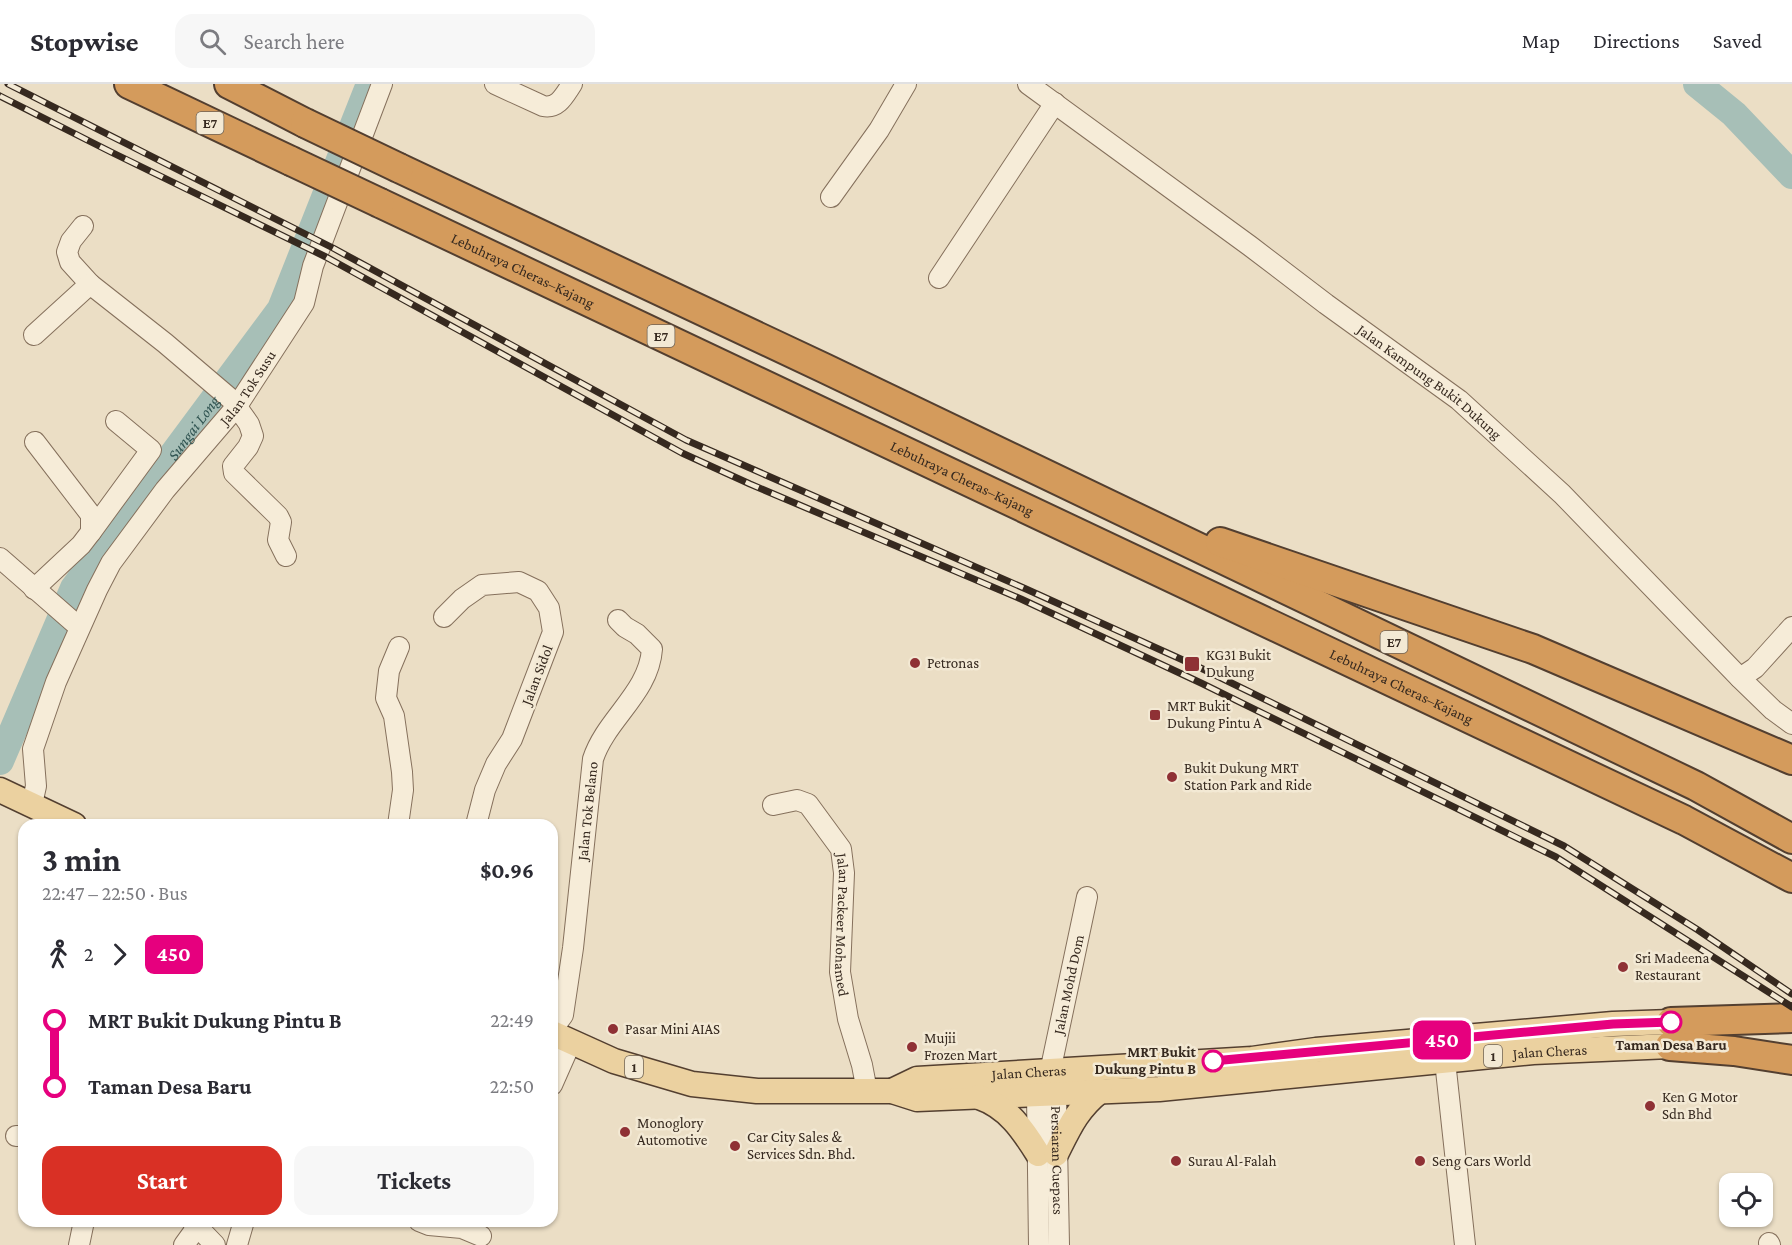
<!DOCTYPE html>
<meta charset="utf-8">
<style>
body{margin:0;font-family:"Crimson Pro",serif;background:#f7f7f7;color:#2b2b33;height:100vh;display:flex;flex-direction:column;font-size:22px;white-space:nowrap}
*{box-sizing:border-box;margin:0}
p{font-size:20px;color:#7c7c81}
.icon{flex:none;width:33px;height:33px;fill:none;stroke:currentColor;stroke-width:2;stroke-linecap:round;stroke-linejoin:round}
.map{position:relative;flex:1;overflow:hidden}
.panel{position:absolute;left:18px;top:735px;width:540px;height:408px;display:flex;flex-direction:column;background:#fff;border-radius:18px;box-shadow:0 2px 4px #0004}
.panel>*{flex:none}
.badge{padding:0 12px;border-radius:9px;font-size:21px;line-height:39px}
.controls{position:absolute;left:1719px;top:1089px;display:grid;gap:12px}
.controls a{display:grid;place-items:center;width:54px;height:54px;border-radius:12px;background:#fff;box-shadow:0 2px 4px #0004;font-size:30px}
.map>.badge{position:absolute;translate:-50% -50%;box-shadow:0 0 0 3px #fff}
.legs{display:flex;align-items:center;gap:9px;height:66px;padding:0 24px;font-size:20px}
.legs p{margin-inline-start:auto}
.overview{display:flex;align-items:center;justify-content:space-between;height:102px;padding:0 24px}
h1{font-size:33px;font-weight:700;line-height:45px}
.primary-button{display:flex;gap:12px;margin-top:auto;padding:12px 24px}
.primary-button a{flex:1;height:69px;border-radius:18px;background:#d93025;color:#fff;font-size:24px;font-weight:700;line-height:69px;text-align:center}
.primary-button a+a{background:#f7f7f7;color:#2b2b33}
ul{padding:0 24px;list-style:none}
li{display:flex;align-items:center;gap:21px;height:66px;font-size:22px}
li i{display:grid;place-items:center;width:9px;height:100%;margin:0 8px;background:currentColor}
li i::after{content:'';width:15px;height:15px;margin:-8px;border:4px solid;border-radius:50%;background:#fff}
li p{margin-inline-start:auto}
li:first-child i{background:linear-gradient(#0000 50%,currentColor 0)}
li:last-child i{background:linear-gradient(currentColor 50%,#0000 0)}
header{display:flex;align-items:center;gap:36px;box-sizing:border-box;height:84px;padding:0 30px;background:#fff;border-bottom:2px solid #e1e1e2}
header strong{font-size:28px}
nav{display:flex;gap:33px;margin-inline-start:auto;font-size:21px}
.search{width:420px;height:54px;background:#f7f7f7;display:flex;align-items:center;gap:15px;box-sizing:border-box;padding:0 21px;border-radius:18px;color:#7c7c81;font-size:22px}
.map>svg:first-child{display:block}
.lines{fill:none;stroke-linecap:round;stroke-linejoin:round}
.river{stroke:#a7bfb7;stroke-width:28}
.minor-casing{stroke:#85705c;stroke-width:22}
.major-casing{stroke:#533f30;stroke-width:27}
.highway-casing{stroke:#533f30;stroke-width:32}
.minor{stroke:#f6ecd8;stroke-width:20}
.major{stroke:#ebd1a0;stroke-width:24}
.highway{stroke:#d49b5c;stroke-width:28}
.rail-casing{stroke:#36291f;stroke-width:7}
.rail{stroke:#f3e9d4;stroke-width:4.5;stroke-dasharray:14;stroke-linecap:butt}
.highway-bridge-casing{stroke:#533f30;stroke-width:32;stroke-linecap:butt}
.highway-bridge{stroke:#d49b5c;stroke-width:28}
.line-1-casing{stroke:#fff;stroke-width:14}
.line-1{stroke:#e6007e;stroke-width:9}
.poi-dot{fill:#8f3135;stroke:#f3e9d4;stroke-width:2}
.stop-1-dot{fill:#fff;stroke:#e6007e;stroke-width:3}
.labels{text-anchor:middle;dominant-baseline:central;stroke-width:5;stroke-linejoin:round;paint-order:stroke}
.shield{fill:#f3e9d4;stroke:#6f6355;stroke-width:1.5}
.shield-label{font-size:14px;font-weight:bold;fill:#36291f}
.street-label{font-size:15px;fill:#36291f;stroke:#f3e9d4}
.poi-label{font-size:15px;fill:#36291f;stroke:#f3e9d4;text-anchor:start}
.stop-label{font-size:15px;font-weight:bold;fill:#36291f;stroke:#f3e9d4}
.water-label{font-size:16px;font-style:italic;fill:#305451;stroke:#f3e9d4}
</style>
<header>
<strong>Stopwise</strong>
<div class="search"><svg class="icon" aria-label="search" viewBox="0 0 24 24"><circle cx="10" cy="10" r="6"/><path d="M15 15l6 6"/></svg>Search here</div>
<nav><a>Map</a><a>Directions</a><a>Saved</a></nav>
</header>
<div class="map">
<svg width="1792" height="1161" viewBox="0 0 1792 1161">
<rect width="100%" height="100%" fill="#ebdec5"/>
<g class="lines">
<g class="river">
<path d="M1697,0L1734,30L1792,91"/>
<path id="s1" d="M0,677L74,504L281,225L370,0"/>
</g>
<g class="minor-casing">
<g id="minor">
<path d="M495,0L543,22C558,25 564,12 572,0"/>
<path id="s2" d="M1028,0L1250,162L1326,220L1459,316L1562,410L1740,594L1773,626L1792,640"/>
<path d="M831,113L879,46L906,0"/>
<path d="M83,142L71,157L67,168L70,178L90,200"/>
<path d="M939,194L1055,19"/>
<path d="M34,251L90,200L165,259L232,316L249,340L253,352L248,363L233,382L234,389L278,432L281,438L278,456L286,472"/>
<path d="M91,448L151,366L116,337"/>
<path d="M0,474L79,543"/>
<path d="M34,505L81,461L91,448V431L35,358"/>
<path d="M444,533L462,515L482,501L519,498L538,507L549,524L553,548L512,655L496,680L485,706L476,741"/>
<path d="M1740,594L1755,584L1792,543"/>
<path id="s3" d="M32,720L36,702L33,665L56,598L97,506L111,479L165,406L237,322L304,219L313,182L382,0"/>
<path id="s4" d="M773,721L797,716L808,720L841,765L844,789L840,888L848,935L862,981L867,1007"/>
<path d="M398,741L403,706L402,688L394,632L386,614L389,587L399,563"/>
<path id="s5" d="M552,946L563,931L573,864L593,675C606,635 649,609 652,565L637,550L625,543L618,536"/>
<path d="M1445,977L1465,1161"/>
<path id="s6" d="M1052,996L1056,1009L1059,1161"/>
<path d="M552,1001L571,958"/>
<path d="M16,1052H24"/>
<path d="M192,1137L215,1161"/>
<path d="M419,1137L429,1141L462,1144L481,1152"/>
<path d="M1769,1159L1770,1161"/>
<path d="M79,1161L84,1137"/>
<path d="M184,1161L197,1143"/>
<path d="M237,1161L244,1137"/>
<path id="s7" d="M1039,1161L1037,1010L1050,988L1087,813"/>
</g>
</g>
<g class="major-casing">
<g id="major">
<path d="M0,706L74,741"/>
<path id="s8" d="M552,949L614,977L692,1000L757,1007H892L917,1015L1159,1005L1533,968L1670,962"/>
<path id="s9" d="M892,1007L917,995L1252,975L1316,966L1613,940L1671,938"/>
<path d="M979,1013C1008,1023 1023,1046 1038,1070"/>
<path d="M1056,1070C1069,1044 1077,1025 1100,1007"/>
</g>
</g>
<g class="highway-casing">
<g id="highway">
<path d="M129,0L291,77"/>
<path d="M229,0L305,39"/>
<path d="M399,84L824,284L1696,702L1792,755"/>
<path id="s10" d="M380,119L1684,736L1792,794"/>
<path d="M1220,458L1533,565L1792,676"/>
<path d="M1671,938L1792,934"/>
<path d="M1670,962L1734,967L1792,976"/>
</g>
</g>
<use href="#minor" class="minor"/>
<use href="#major" class="major"/>
<use href="#highway" class="highway"/>
<g class="rail-casing">
<path id="rail" d="M8,0L333,164L686,356L1026,505L1205,586L1564,762L1698,846L1792,910
M0,12L113,69L326,173L682,369L750,400L1021,515L1201,599L1556,773L1792,923"/>
</g>
<use href="#rail" class="rail"/>
<g class="highway-bridge-casing">
<path id="highway-bridge" d="M305,39L399,84
M291,77L380,119"/>
</g>
<use href="#highway-bridge" class="highway-bridge"/>
</g>
<g class="lines">
<g class="line-1-casing">
<path id="line-1" d="M1213,977L1613,940L1671,938"/>
</g>
<use href="#line-1" class="line-1"/>
</g>
<g class="poi-dot">
<circle cx="915" cy="579" r="6"/>
<rect x="1184" y="572" width="16" height="16" rx="3"/>
<rect x="1149" y="625" width="12" height="12" rx="3"/>
<circle cx="1172" cy="693" r="6"/>
<circle cx="1623" cy="883" r="6"/>
<circle cx="613" cy="945" r="6"/>
<circle cx="912" cy="963" r="6"/>
<circle cx="1650" cy="1022" r="6"/>
<circle cx="625" cy="1048" r="6"/>
<circle cx="735" cy="1062" r="6"/>
<circle cx="1176" cy="1077" r="6"/>
<circle cx="1420" cy="1077" r="6"/>
</g>
<g class="stop-1-dot">
<circle cx="1671" cy="938" r="10"/>
<circle cx="1213" cy="977" r="10"/>
</g>
<g class="labels">
<g class="shield">
<rect x="196.5" y="28" width="27" height="22" rx="4.5"/>
<rect x="647.5" y="241" width="27" height="22" rx="4.5"/>
<rect x="1380.5" y="547" width="27" height="22" rx="4.5"/>
<rect x="1484" y="961" width="18" height="22" rx="4.5"/>
<rect x="625" y="972" width="18" height="22" rx="4.5"/>
</g>
<g class="shield-label">
<text x="210" y="39">E7</text>
<text x="661" y="252">E7</text>
<text x="1394" y="558">E7</text>
<text x="1493" y="972">1</text>
<text x="634" y="983">1</text>
</g>
<g class="street-label">
<text stroke="none"><textPath href="#s10" startOffset="158">Lebuhraya Cheras–Kajang</textPath></text>
<text stroke="none"><textPath href="#s2" startOffset="500">Jalan Kampung Bukit Dukung</textPath></text>
<text stroke="none"><textPath href="#s3" startOffset="480">Jalan Tok Susu</textPath></text>
<text stroke="none"><textPath href="#s10" startOffset="644">Lebuhraya Cheras–Kajang</textPath></text>
<text transform="translate(537 591) rotate(-69)">Jalan Sidol</text>
<text stroke="none"><textPath href="#s10" startOffset="1130">Lebuhraya Cheras–Kajang</textPath></text>
<text stroke="none"><textPath href="#s5" startOffset="224">Jalan Tok Belano</textPath></text>
<text stroke="none"><textPath href="#s4" startOffset="168">Jalan Packeer Mohamed</textPath></text>
<text stroke="none"><textPath href="#s7" startOffset="266">Jalan Mohd Dom</textPath></text>
<text stroke="none"><textPath href="#s8" startOffset="1011">Jalan Cheras</textPath></text>
<text stroke="none"><textPath href="#s9" startOffset="140">Jalan Cheras</textPath></text>
<text stroke="none"><textPath href="#s6" startOffset="81">Persiaran Cuepacs</textPath></text>
</g>
<g class="poi-label">
<text x="1206" y="571">KG31 Bukit<tspan x="1206" dy="17">Dukung</tspan></text>
<text x="927" y="579">Petronas</text>
<text x="1167" y="622">MRT Bukit<tspan x="1167" dy="17">Dukung Pintu A</tspan></text>
<text x="1184" y="684">Bukit Dukung MRT<tspan x="1184" dy="17">Station Park and Ride</tspan></text>
<text x="1635" y="874">Sri Madeena<tspan x="1635" dy="17">Restaurant</tspan></text>
<text x="625" y="945">Pasar Mini AIAS</text>
<text x="924" y="954">Mujii<tspan x="924" dy="17">Frozen Mart</tspan></text>
<text x="1662" y="1013">Ken G Motor<tspan x="1662" dy="17">Sdn Bhd</tspan></text>
<text x="637" y="1039">Monoglory<tspan x="637" dy="17">Automotive</tspan></text>
<text x="747" y="1053">Car City Sales &amp;<tspan x="747" dy="17">Services Sdn. Bhd.</tspan></text>
<text x="1188" y="1077">Surau Al-Falah</text>
<text x="1432" y="1077">Seng Cars World</text>
</g>
<g class="stop-label">
<text x="1671" y="961">Taman Desa Baru</text>
<text x="1196" y="968" text-anchor="end">MRT Bukit<tspan x="1196" dy="17">Dukung Pintu B</tspan></text>
</g>
<g class="water-label">
<text stroke="none"><textPath href="#s1" startOffset="388">Sungai Long</textPath></text>
</g>
</g>
</svg>
<div class="controls">
<a><svg class="icon" aria-label="locate" viewBox="0 0 24 24"><circle cx="12" cy="12" r="6"/><path d="M12 2v4M12 18v4M2 12h4M18 12h4"/></svg></a>
</div>
<b class="badge" style="left:1442px;top:956px;background:#e6007e;color:#fff">450</b>
<section class="panel">
<div class="overview"><div><h1>3 min</h1><p>22:47 – 22:50 · Bus</p></div><b>$0.96</b></div>
<div class="legs"><svg class="icon" aria-label="walk" viewBox="0 0 24 24"><circle cx="13" cy="4" r="2"/><path d="M13 8l-2 6 4 7M11 14l-3 7M7 12l3-4h3l4 4"/></svg>2<svg class="icon" aria-label="forward" viewBox="0 0 24 24"><path d="M9 5l7 7-7 7"/></svg><b class="badge" style="background:#e6007e;color:#fff">450</b></div>
<ul>
<li><i style="color:#e6007e"></i><b>MRT Bukit Dukung Pintu B</b><p>22:49</p></li>
<li><i style="color:#e6007e"></i><b>Taman Desa Baru</b><p>22:50</p></li>
</ul>
<div class="primary-button"><a>Start</a><a>Tickets</a></div>
</section>
</div>
